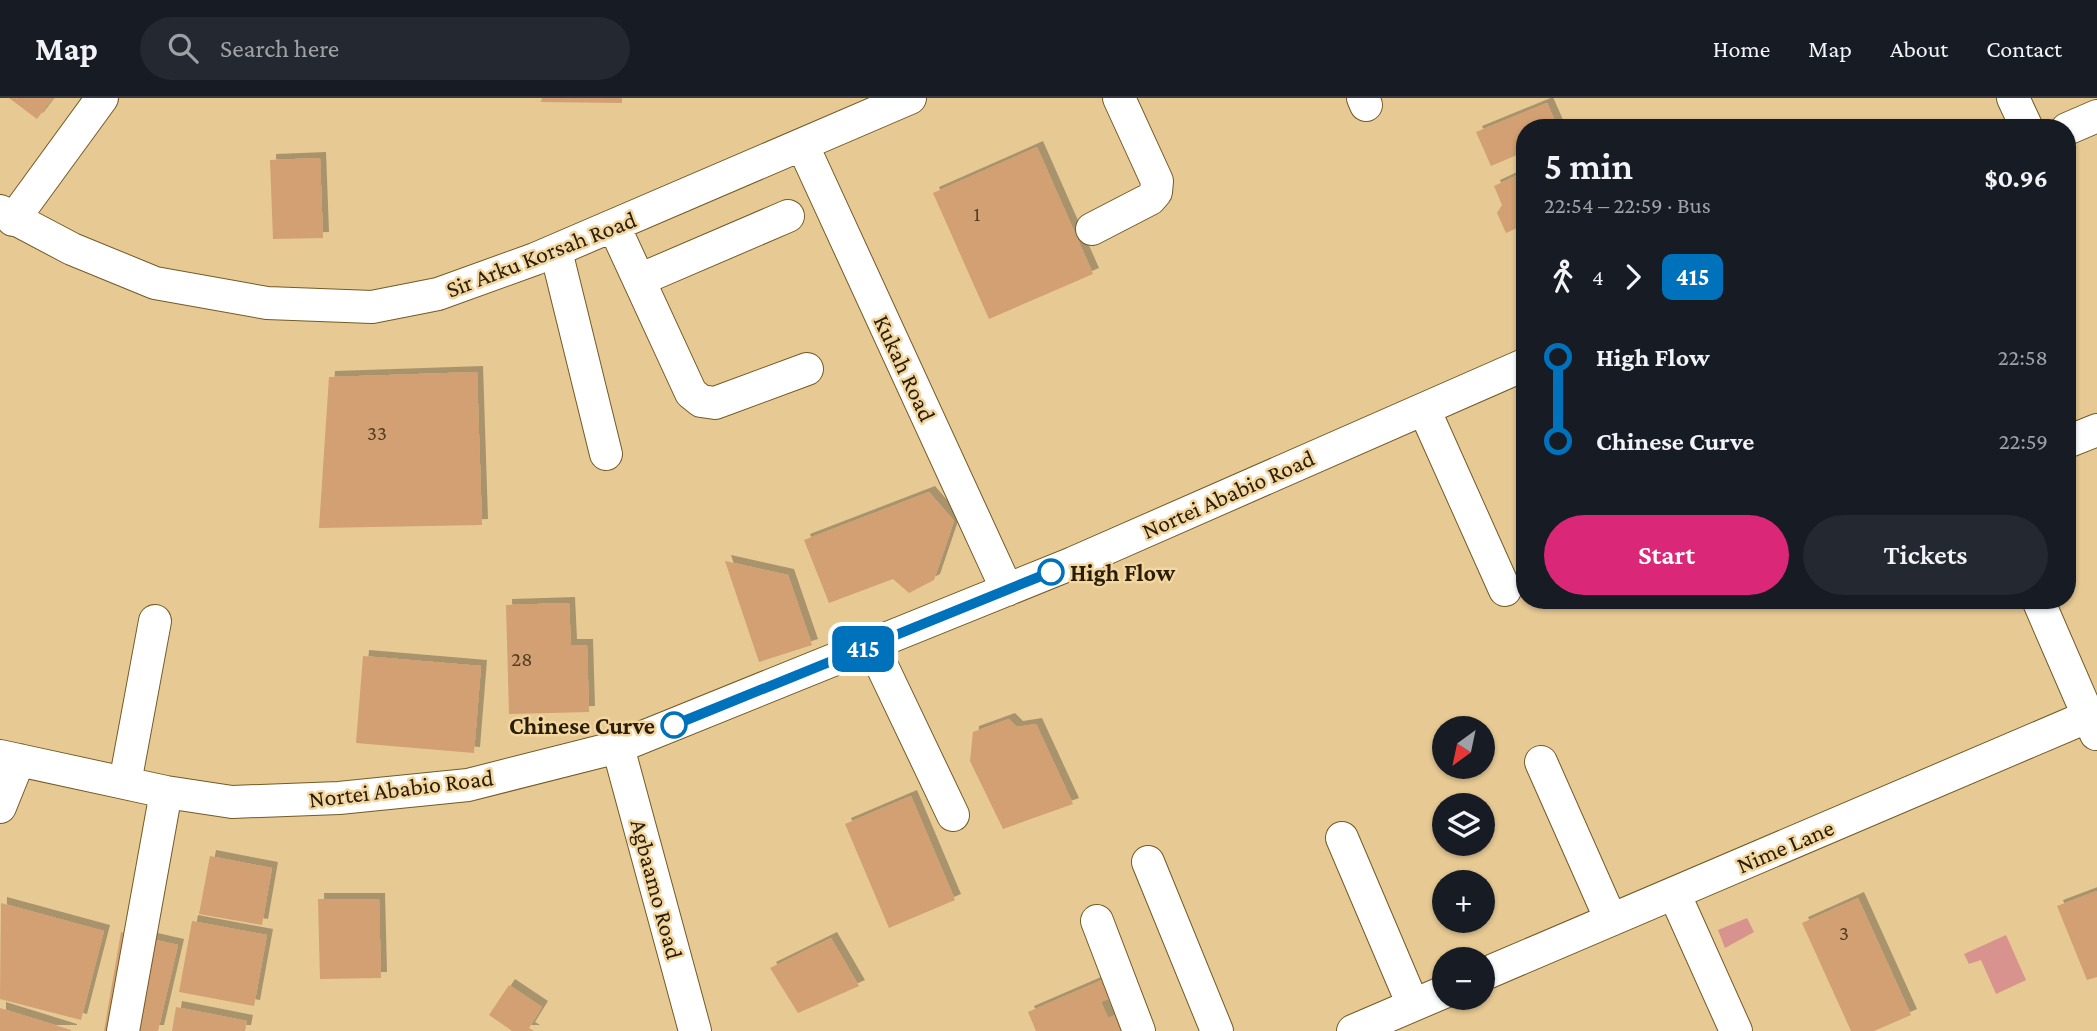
<!DOCTYPE html>
<meta charset="utf-8">
<style>
body{margin:0;font-family:"Crimson Pro",serif;background:#242831;color:#f1f3f6;height:100vh;display:flex;flex-direction:column;font-size:26px;white-space:nowrap}
*{box-sizing:border-box;margin:0}
p{font-size:23px;color:#9ea1a6}
.icon{flex:none;width:38px;height:38px;fill:none;stroke:currentColor;stroke-width:2;stroke-linecap:round;stroke-linejoin:round}
.map{position:relative;flex:1;overflow:hidden}
.side{position:absolute;left:1516px;top:21px;width:560px;height:490px;display:flex;flex-direction:column;background:#171b24;border-radius:28px;box-shadow:0 2px 5px #0004}
.side>*{flex:none}
.badge{padding:0 14px;border-radius:10px;font-size:24px;line-height:46px}
.needle{width:46px;rotate:213deg}
.buttons{position:absolute;left:1432px;top:618px;display:grid;gap:14px}
.buttons a{display:grid;place-items:center;width:63px;height:63px;border-radius:50%;background:#171b24;box-shadow:0 2px 5px #0004;font-size:35px}
.map>.badge{position:absolute;translate:-50% -50%;box-shadow:0 0 0 4px #fff}
.legs{display:flex;align-items:center;gap:10px;height:77px;padding:0 28px;font-size:23px}
.legs p{margin-inline-start:auto}
.head{display:flex;align-items:center;justify-content:space-between;height:119px;padding:0 28px}
h1{font-size:38px;font-weight:600;line-height:52px}
.primary-button{display:flex;gap:14px;margin-top:auto;padding:14px 28px}
.primary-button a{flex:1;height:80px;border-radius:42px;background:#db2777;color:#fff;font-size:28px;font-weight:600;line-height:80px;text-align:center}
.primary-button a+a{background:#242831;color:#f1f3f6}
ul{padding:0 28px;list-style:none}
li{display:flex;align-items:center;gap:24px;height:84px;font-size:26px}
li i{display:grid;place-items:center;width:10px;height:100%;margin:0 9px;background:currentColor}
li i::after{content:'';width:18px;height:18px;margin:-9px;border:5px solid;border-radius:50%;background:#171b24}
li p{margin-inline-start:auto}
li:first-child i{background:linear-gradient(#0000 50%,currentColor 0)}
li:last-child i{background:linear-gradient(currentColor 50%,#0000 0)}
header{display:flex;align-items:center;gap:42px;box-sizing:border-box;height:98px;padding:0 35px;background:#171b24;border-bottom:2px solid #363941}
header strong{font-size:33px}
nav{display:flex;gap:38px;margin-inline-start:auto;font-size:24px}
.search{width:490px;height:63px;background:#242831;display:flex;align-items:center;gap:18px;box-sizing:border-box;padding:0 24px;border-radius:38px;color:#9ea1a6;font-size:26px}
.map>svg:first-child{display:block}
.water{fill:#d9938f}
.building{fill:#d2a072;filter:url(#shadow)}
.lines{fill:none;stroke-linecap:round;stroke-linejoin:round}
.minor-casing{stroke:#745a26;stroke-width:34}
.minor{stroke:#fff;stroke-width:32}
.line-1-casing{stroke:#fff;stroke-width:16}
.line-1{stroke:#0072bc;stroke-width:10}
.stop-1-dot{fill:#fff;stroke:#0072bc;stroke-width:3.5}
.labels{text-anchor:middle;dominant-baseline:central;stroke-width:5;stroke-linejoin:round;paint-order:stroke}
.number-label{font-size:21px;fill:#523e22}
.street-label{font-size:24px;fill:#281d07;stroke:#f3d6a0}
.stop-label{font-size:24px;font-weight:bold;fill:#281d07;stroke:#f3d6a0;text-anchor:start}
</style>
<header>
<strong>Map</strong>
<div class="search"><svg class="icon" aria-label="search" viewBox="0 0 24 24"><circle cx="10" cy="10" r="6"/><path d="M15 15l6 6"/></svg>Search here</div>
<nav><a>Home</a><a>Map</a><a>About</a><a>Contact</a></nav>
</header>
<div class="map">
<svg width="2097" height="933" viewBox="0 0 2097 933">
<defs>
<filter id="shadow"><feDropShadow dx="6" dy="-6" stdDeviation="0" flood-color="#0004"/></filter>
</defs>
<rect width="100%" height="100%" fill="#e6c993"/>
<path class="water" d="M1747,820L1754,834L1725,850L1718,832Z
M2006,837L2026,882L1996,896L1981,862L1969,866L1964,856Z"/>
<path class="building" d="M9,0H53L37,21Z
M542,0H622V5L541,4Z
M1547,5L1558,30H1524V54L1491,68L1476,34Z
M1037,49L1093,176L989,221L933,95Z
M320,60L323,140L273,141L270,62Z
M1524,74V127L1506,135L1497,115L1502,107L1494,88Z
M477,274L482,427L319,430L329,279Z
M929,394L954,423L934,482L909,495L893,481L829,505L804,442Z
M725,463L788,477L812,547L759,564Z
M569,505L571,547H587L589,614L509,616L506,507Z
M363,558L481,568L474,655L356,645Z
M1009,621L1017,629L1036,626L1073,706L1003,731L970,663L973,634Z
M911,698L955,802L889,830L845,726Z
M210,758L272,770L262,827L199,816Z
M2097,793V879L2087,882L2057,808Z
M1858,800L1911,917L1874,933H1851L1802,825Z
M318,801H379L381,880L320,881Z
M1,805L104,833L81,922L0,901Z
M192,823L267,837L254,908L179,894Z
M121,834L178,847L158,933H104Z
M831,840L859,888L798,915L770,870Z
M1109,879L1116,897L1101,904L1108,920L1123,914L1131,933H1036L1028,914Z
M509,887L542,909L529,930L534,933H512L489,917Z
M176,909L247,923L245,933H172Z
M0,910L71,932V933H0Z"/>
<g class="lines">
<g class="minor-casing">
<path id="minor" d="M1363,0L1366,7
M2013,0L2027,30
M2067,31L2097,18
M803,48L1007,492
M0,113L72,151L155,185L267,205L372,209L438,196L535,161L910,0
M13,122L102,0
M614,128L691,295L701,303L715,305L807,271
M1092,131L1150,101L1156,94L1157,83L1119,0
M556,153L606,356
M639,182L788,118
M1424,311L1505,492
M2067,344L2097,332
M2038,502L2096,636
M872,547L953,717
M618,649L695,933
M0,658L166,694L232,704L339,700L468,687L618,649L1073,465L1524,267
M1541,664L1611,822
M125,685L155,523
M0,709L19,662
M1342,740L1413,907
M1148,764L1217,933
M1674,795L1736,933
M1097,823L1139,933
M1482,877L2089,618
M123,933L166,694
M1353,933L1444,894"/>
</g>
<use href="#minor" class="minor"/>
</g>
<g class="lines">
<g class="line-1-casing">
<path id="line-1" d="M674,627L1051,474"/>
</g>
<use href="#line-1" class="line-1"/>
</g>
<g class="stop-1-dot">
<circle cx="1051" cy="474" r="12"/>
<circle cx="674" cy="627" r="12"/>
</g>
<g class="labels">
<g class="number-label">
<text x="977" y="116">1</text>
<text x="377" y="335">33</text>
<text x="522" y="561">28</text>
<text x="1844" y="835">3</text>
</g>
<g class="street-label">
<text transform="translate(541 156) rotate(-21)">Sir Arku Korsah Road</text>
<text transform="translate(905 270) rotate(65)">Kukah Road</text>
<text transform="translate(1228 396) rotate(-24)">Nortei Ababio Road</text>
<text transform="translate(401 690) rotate(-7)">Nortei Ababio Road</text>
<text transform="translate(1785 748) rotate(-23)">Nime Lane</text>
<text transform="translate(657 791) rotate(75)">Agbaamo Road</text>
</g>
<g class="stop-label">
<text x="1070" y="474">High Flow</text>
<text x="655" y="627" text-anchor="end">Chinese Curve</text>
</g>
</g>
</svg>
<div class="buttons">
<a><svg class="needle" viewBox="-14 -14 28 28"><path d="M0-13l5 13h-10z" fill="#e53935"/><path d="M0 13l5-13h-10z" fill="#9ea1a6"/></svg></a>
<a><svg class="icon" aria-label="layers" viewBox="0 0 24 24"><path d="M12 4l9 5-9 5-9-5zM3 14l9 5 9-5"/></svg></a>
<a>+</a>
<a>−</a>
</div>
<b class="badge" style="left:863px;top:551px;background:#0072bc;color:#fff">415</b>
<section class="side">
<div class="head"><div><h1>5 min</h1><p>22:54 – 22:59 · Bus</p></div><b>$0.96</b></div>
<div class="legs"><svg class="icon" aria-label="walk" viewBox="0 0 24 24"><circle cx="13" cy="4" r="2"/><path d="M13 8l-2 6 4 7M11 14l-3 7M7 12l3-4h3l4 4"/></svg>4<svg class="icon" aria-label="forward" viewBox="0 0 24 24"><path d="M9 5l7 7-7 7"/></svg><b class="badge" style="background:#0072bc;color:#fff">415</b></div>
<ul>
<li><i style="color:#0072bc"></i><b>High Flow</b><p>22:58</p></li>
<li><i style="color:#0072bc"></i><b>Chinese Curve</b><p>22:59</p></li>
</ul>
<div class="primary-button"><a>Start</a><a>Tickets</a></div>
</section>
</div>
